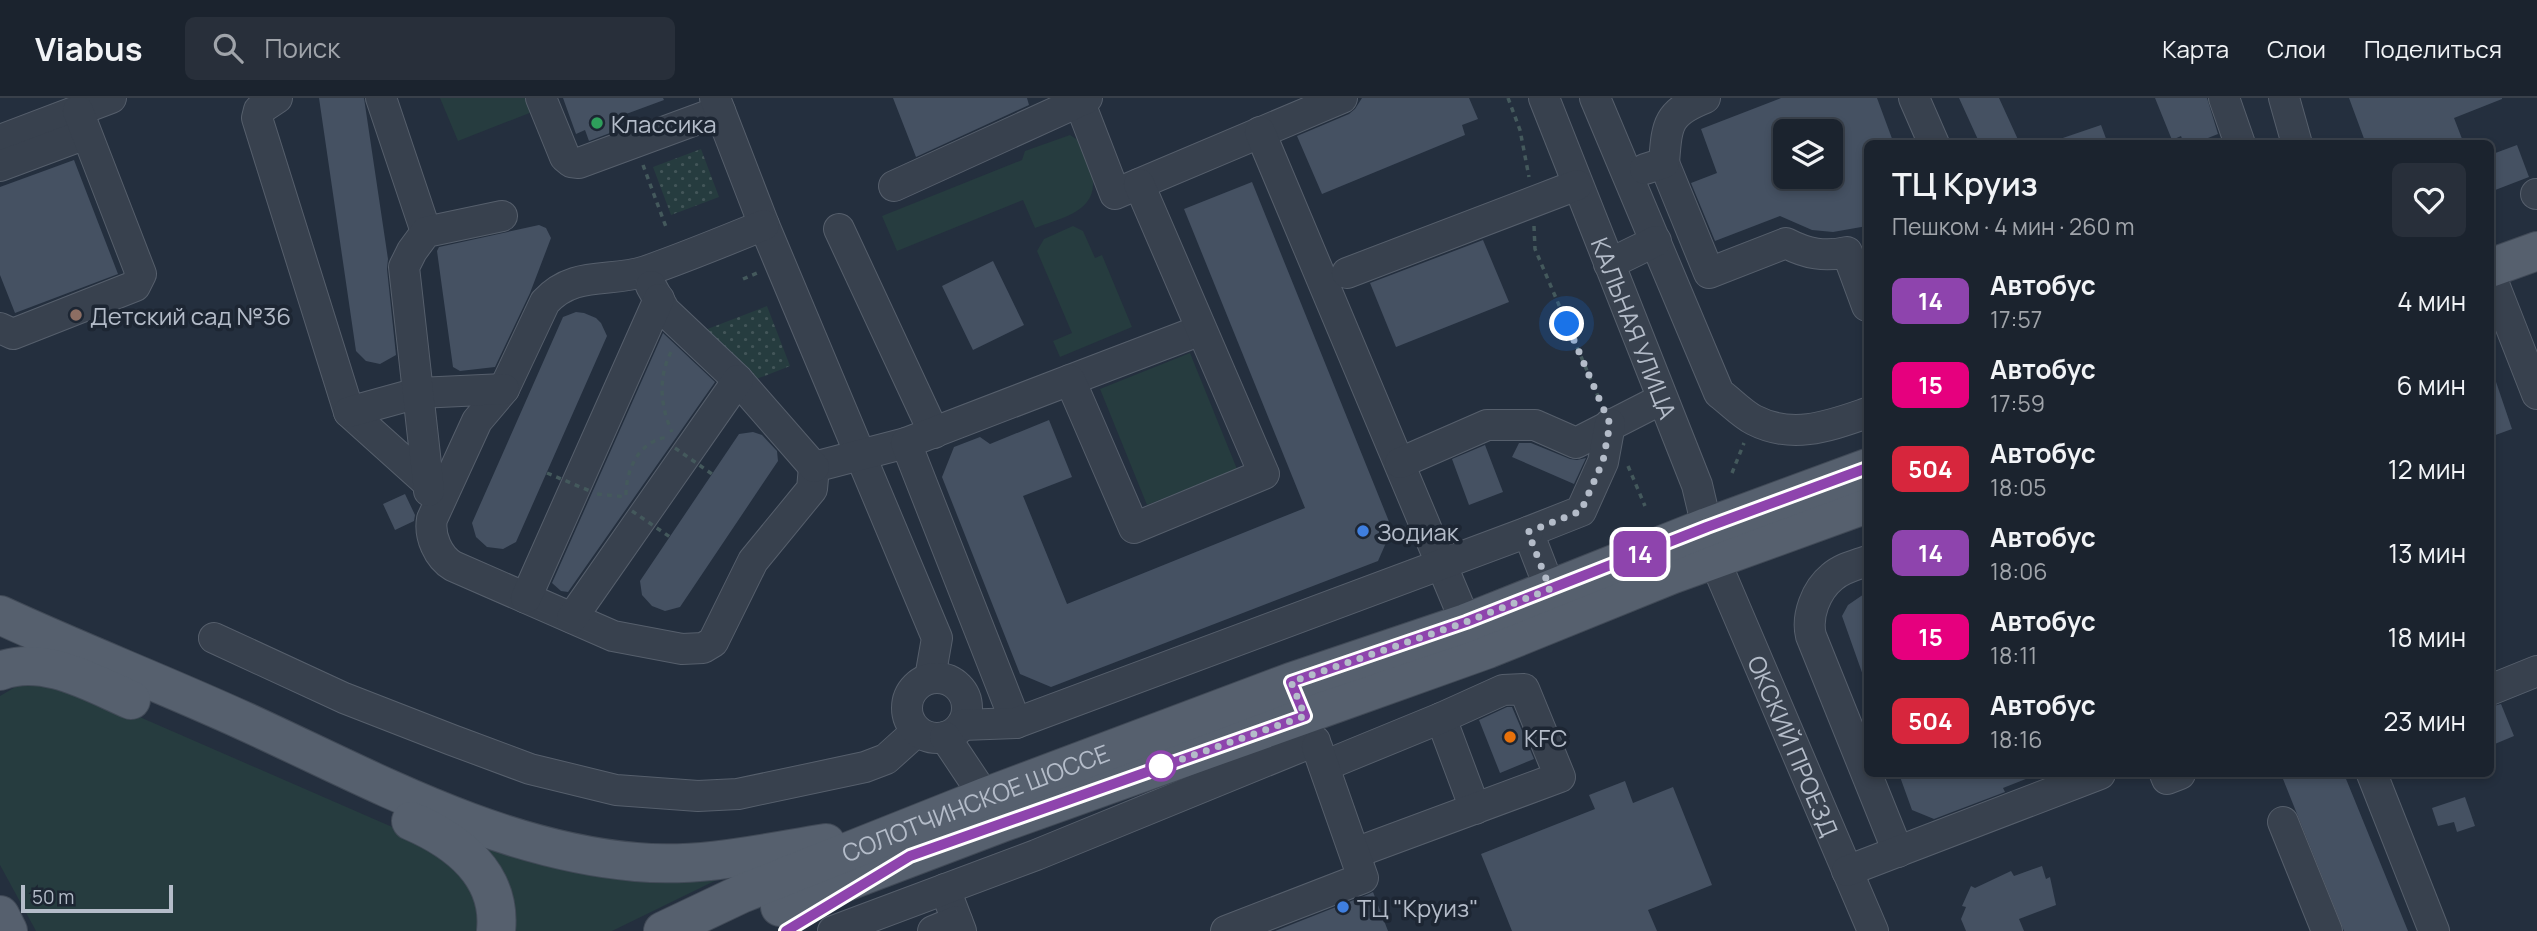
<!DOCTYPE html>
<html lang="ru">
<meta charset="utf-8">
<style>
body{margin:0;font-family:Manrope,sans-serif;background:#282f3a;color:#f1f3f6;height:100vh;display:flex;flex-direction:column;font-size:26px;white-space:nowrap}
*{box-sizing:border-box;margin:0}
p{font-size:23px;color:#a0a4aa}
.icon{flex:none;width:38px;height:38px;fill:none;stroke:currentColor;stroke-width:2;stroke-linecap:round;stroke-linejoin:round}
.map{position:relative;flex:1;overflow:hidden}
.details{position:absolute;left:1864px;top:42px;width:630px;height:637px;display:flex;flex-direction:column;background:#1b232e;border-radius:10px;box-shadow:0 4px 10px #0003,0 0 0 2px #39404a}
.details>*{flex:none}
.badge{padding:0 14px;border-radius:10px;font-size:24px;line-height:46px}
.fabs{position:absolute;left:1773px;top:21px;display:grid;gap:14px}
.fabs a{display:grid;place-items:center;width:70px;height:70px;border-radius:10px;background:#1b232e;box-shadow:0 4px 10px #0003,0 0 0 2px #39404a;font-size:35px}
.scale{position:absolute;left:21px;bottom:18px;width:152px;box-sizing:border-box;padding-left:7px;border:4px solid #b4bcc9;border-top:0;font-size:19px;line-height:24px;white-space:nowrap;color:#b4bcc9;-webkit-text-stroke:5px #1d2633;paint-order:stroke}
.you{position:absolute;width:35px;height:35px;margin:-18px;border:5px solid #fff;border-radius:50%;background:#1a73e8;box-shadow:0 0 0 10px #1a73e833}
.map>.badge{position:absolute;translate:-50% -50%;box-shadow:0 0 0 4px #fff}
.round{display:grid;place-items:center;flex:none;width:74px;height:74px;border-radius:10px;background:#282f3a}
.headline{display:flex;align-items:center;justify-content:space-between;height:119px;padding:0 28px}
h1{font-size:33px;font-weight:600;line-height:52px}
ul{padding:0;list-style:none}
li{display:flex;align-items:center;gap:21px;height:84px;padding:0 28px}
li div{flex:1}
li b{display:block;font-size:26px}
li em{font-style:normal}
li .badge{min-width:77px;font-weight:700;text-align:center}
header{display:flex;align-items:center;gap:42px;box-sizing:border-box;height:98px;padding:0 35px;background:#1b232e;border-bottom:2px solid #39404a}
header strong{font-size:33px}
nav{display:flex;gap:38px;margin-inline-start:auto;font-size:24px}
.search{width:490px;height:63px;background:#282f3a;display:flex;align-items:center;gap:18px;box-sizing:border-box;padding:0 24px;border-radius:10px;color:#a0a4aa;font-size:26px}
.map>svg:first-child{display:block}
.green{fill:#263c3f}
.park{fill:url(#park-dots)}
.building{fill:#455162;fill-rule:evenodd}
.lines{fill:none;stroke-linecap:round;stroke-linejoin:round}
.minor-casing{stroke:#565f6c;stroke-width:32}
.major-casing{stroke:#414a57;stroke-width:40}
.path{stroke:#44595c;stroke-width:3.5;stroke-dasharray:5 5;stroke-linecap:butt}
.minor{stroke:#38414e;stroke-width:30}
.major{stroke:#56606e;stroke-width:38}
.path-bridge{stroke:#44595c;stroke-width:3.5;stroke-dasharray:5 5;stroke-linecap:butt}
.line-casing{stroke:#fff;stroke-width:16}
.line{stroke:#8e44ad;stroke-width:10}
.walk{stroke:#b4bcc9;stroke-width:7;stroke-dasharray:0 12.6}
.leisure-dot{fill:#2e9e5b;stroke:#1d2633;stroke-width:2.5}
.education-dot{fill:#8d6e63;stroke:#1d2633;stroke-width:2.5}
.shop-dot{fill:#3f7fe0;stroke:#1d2633;stroke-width:2.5}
.food-dot{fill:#e8710a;stroke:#1d2633;stroke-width:2.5}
.stop-dot{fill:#fff;stroke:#8e44ad;stroke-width:3.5}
.labels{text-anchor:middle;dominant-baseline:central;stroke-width:7;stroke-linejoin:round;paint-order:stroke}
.poi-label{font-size:24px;fill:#b4bcc9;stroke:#1d2633;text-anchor:start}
.street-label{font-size:24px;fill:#b4bcc9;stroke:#1d2633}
</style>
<header>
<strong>Viabus</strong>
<div class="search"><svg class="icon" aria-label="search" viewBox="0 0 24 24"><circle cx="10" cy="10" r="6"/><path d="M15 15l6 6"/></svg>Поиск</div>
<nav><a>Карта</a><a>Слои</a><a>Поделиться</a></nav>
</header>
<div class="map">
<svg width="2537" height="833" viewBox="0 0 2537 833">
<defs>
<pattern id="park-dots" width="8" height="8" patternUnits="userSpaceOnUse" patternTransform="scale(1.75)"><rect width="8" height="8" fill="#263c3f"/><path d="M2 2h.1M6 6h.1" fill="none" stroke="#435659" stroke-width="1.8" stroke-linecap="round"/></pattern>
</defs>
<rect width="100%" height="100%" fill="#242f3e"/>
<path class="green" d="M440,0H527L532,14L458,43Z
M1070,37L1084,46C1087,58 1093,73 1093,85C1094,115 1057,121 1035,130L1023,102L897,153L882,118L1022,62L1025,53Z
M1073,128L1083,133L1095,160L1102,157L1132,229L1060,259L1053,243L1072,235L1037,153L1044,141Z
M1190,255L1237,371L1147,407L1100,291Z
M57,583L445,752C462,776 482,802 477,833H36L0,767V598L17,588Z
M480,748L735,773L612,833H512Z"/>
<path class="park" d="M701,51L719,99L671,117L653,69Z
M767,208L790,268L754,282L705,232Z"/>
<path class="building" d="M319,0H364L388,161L387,171L396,257L380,266L366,263L356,253Z
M563,0H663L664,2L618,19L623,30L589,43L585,32L576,36Z
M893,0H1027L1029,7L916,59Z
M1362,0H1469L1478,21L1462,27L1465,37L1322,96L1297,38L1349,16L1355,11Z
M1781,0H1877L1894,46H1867V128L1833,134L1812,132L1780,118L1715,143L1691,85L1717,75L1701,31ZM1785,33H1830V79H1785Z
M1959,0H1999L2020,46H1980Z
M2155,0H2207L2218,36L2193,46H2184L2181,38L2172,42Z
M2349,0H2502V1L2454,20L2464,46H2366Z
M2101,27L2108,46H2055L2054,43Z
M2517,47L2529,79L2490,94V57Z
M74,62L118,176L15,215L0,177V89Z
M1252,84L1392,431L1378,463L1051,589L1020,576L942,379L954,349L980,339L990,346L1049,322L1072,379L1023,398L1067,506L1305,410L1184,111Z
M539,127L546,130L551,140L530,195L495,269L460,273L453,269L437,153L439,149Z
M1483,142L1509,204L1396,249L1370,185Z
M993,163L1024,227L973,252L942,188Z
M576,214L584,215L596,220L601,225L607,238L516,444L503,451L487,449L476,439L472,425L563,219Z
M663,235L715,284L568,494L561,493L552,485Z
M2490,275H2493L2512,331L2490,339Z
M753,334L762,337L777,353L778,363L680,509L665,513L652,508L642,497L640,483L739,336Z
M1519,345H1531L1570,361L1577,362L1586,360L1574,386L1512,359Z
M1485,347L1503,394L1469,407L1452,361Z
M405,396L415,417L414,423L395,432L383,406Z
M1867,494V582L1865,583L1842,518L1848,507Z
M2501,606L2514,638L2490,648V609Z
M1507,609H1512L1534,661L1500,675L1479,622Z
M1899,676H2036V677L2003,690L2005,694L1934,721L1912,712Z
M2281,676H2344L2408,833H2344Z
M1625,683L1633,705L1673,689L1712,787L1648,812L1657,833H1512L1481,756L1595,711L1589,697Z
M2465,699L2475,728L2457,734L2454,724L2438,728L2432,710Z
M2042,768L2046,781L2050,779L2056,807L2019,821L2024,833H1966L1961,821L1966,809L1962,808L1971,788L1975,790L2011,773L2014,778Z
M1373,794L1388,833H1275L1369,796Z"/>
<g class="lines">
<g class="minor-casing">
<g id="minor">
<path d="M277,0L259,12L257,20L349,314L428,385"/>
<path d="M381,0L426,134"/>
<path d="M541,0L565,59L571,64L579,65L720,13"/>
<path d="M715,0L764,127L937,540L930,580"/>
<path d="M1078,0L1115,96L1342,0"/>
<path id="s1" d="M1544,0L1697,387L1715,463L1873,833"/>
<path d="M1595,0L1719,295C1730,303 1742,316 1754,322C1793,342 1829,328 1867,315"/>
<path d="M1914,0L1934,46"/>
<path d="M2224,0L2240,46"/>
<path d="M2284,0L2297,46"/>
<path d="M1260,34L1466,525"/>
<path d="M0,42L111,0"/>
<path d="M1664,65L1709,175L1786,145C1807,156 1825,159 1847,154L1867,208"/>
<path d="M0,68L86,36"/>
<path d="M1645,71L1664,65C1667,26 1667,15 1705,0"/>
<path d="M894,88L1087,0"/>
<path d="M2536,96H2537"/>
<path d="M764,127C725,143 686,159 646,173C610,185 574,172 545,204L504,291L477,323L432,421C429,438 438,459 453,468L613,538L682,551L703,550L713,544L753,463L812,391L814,369L906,345"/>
<path d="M839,131L934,335"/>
<path d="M1609,166L1656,143"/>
<path d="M1347,175L1577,87"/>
<path d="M2490,176L2537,296"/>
<path d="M651,188L665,213L738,282L814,369"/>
<path d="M0,230L13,236L135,188L141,176L78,13"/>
<path d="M1070,282L1201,232"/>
<path d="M349,314L418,295L504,291"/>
<path d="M1400,365L1487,327H1535L1576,345L1662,301"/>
<path d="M429,393L404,169L412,153L426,134L502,118"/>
<path d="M1867,463C1856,467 1842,470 1832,479C1816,492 1806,518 1811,538L1898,754"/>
<path d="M1550,491L1528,434L1581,413L1603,364L1610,326"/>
<path d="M526,500L659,201"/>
<path d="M572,520L738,282"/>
<path d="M214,540L344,600L452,642L530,671L616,692L698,698L738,696L865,669L886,661L917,633"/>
<circle cx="937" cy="610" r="30"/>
<path d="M2490,592L2537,573"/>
<path d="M1441,620L1475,711"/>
<path d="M1016,625L906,345L1070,282L1134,430L1264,376L1139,86"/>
<path d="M962,627L1016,625L1528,434"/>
<path d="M945,639L985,699"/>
<path d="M1324,668L1441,620L1503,592L1524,591L1560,679L1355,755"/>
<path d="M2165,676L2167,681L2180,676"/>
<path d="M2372,676L2434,833"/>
<path d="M2283,724L2327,833"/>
<path d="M1847,773L2100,676"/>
<path d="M945,791L961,833"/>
<path d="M833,833L1036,757L1315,643"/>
<path d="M933,833L957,823"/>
<path d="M1226,833L1363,780L1317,649"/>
</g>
</g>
<g class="major-casing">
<g id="major">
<path d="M2490,170L2537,153"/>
<path d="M0,517C80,554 163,586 244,623C369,680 496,752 636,764C700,770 764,755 826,745"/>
<path d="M0,573C43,556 92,585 131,602"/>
<path d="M411,723C457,743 502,776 496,833"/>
<path d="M780,809L1004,724L1488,551L1671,477L1867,406"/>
<path d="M0,817L8,833"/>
<path id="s2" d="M663,833L741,796L985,699L1291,584L1466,525L1707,429L1867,370"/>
</g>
</g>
<path class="path" d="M1508,0L1520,32L1529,79
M643,67L666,129
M1534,128L1535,151L1600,303
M743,181L757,175
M671,254C658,279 660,308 672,334
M1628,368L1645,408
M1732,375L1744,345
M597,396L626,399
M626,397C626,370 640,342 669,339"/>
<use href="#minor" class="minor"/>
<use href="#major" class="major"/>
<path class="path-bridge" d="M675,350L712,376
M547,375L590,393
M632,413L670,439"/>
</g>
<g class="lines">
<g class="line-casing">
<path id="line" d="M786,833L910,758L1305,618L1291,584L1466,524L1707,429L1867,370"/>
</g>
<use href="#line" class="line"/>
<path class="walk" d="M1161,668L1154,671L1305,618L1291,584L1466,524L1550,491L1528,434L1581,413L1603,363L1610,326L1567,226"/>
</g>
<circle class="leisure-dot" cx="597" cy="25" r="7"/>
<circle class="education-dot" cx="76" cy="217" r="7"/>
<g class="shop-dot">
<circle cx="1363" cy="433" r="7"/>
<circle cx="1343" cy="809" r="7"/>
</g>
<circle class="food-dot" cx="1510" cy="639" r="7"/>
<circle class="stop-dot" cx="1161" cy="668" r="14"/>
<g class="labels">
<g class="poi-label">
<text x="611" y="25">Классика</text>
<text x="90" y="217">Детский сад №36</text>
<text x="1377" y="433">Зодиак</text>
<text x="1524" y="639">KFC</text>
<text x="1357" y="809">ТЦ "Круиз"</text>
</g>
<g class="street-label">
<text stroke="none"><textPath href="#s1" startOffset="247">КАЛЬНАЯ УЛИЦА</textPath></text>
<text stroke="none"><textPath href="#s1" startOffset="695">ОКСКИЙ ПРОЕЗД</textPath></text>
<text stroke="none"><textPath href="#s2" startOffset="338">СОЛОТЧИНСКОЕ ШОССЕ</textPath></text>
</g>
</g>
</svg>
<div class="fabs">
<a><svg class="icon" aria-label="layers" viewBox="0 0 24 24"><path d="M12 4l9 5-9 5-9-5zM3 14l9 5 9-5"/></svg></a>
</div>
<div class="scale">50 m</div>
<div class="you" style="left:1567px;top:226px"></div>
<b class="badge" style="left:1640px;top:456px;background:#8e44ad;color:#fff">14</b>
<section class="details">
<div class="headline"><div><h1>ТЦ Круиз</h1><p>Пешком · 4 мин · 260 m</p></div><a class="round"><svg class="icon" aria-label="heart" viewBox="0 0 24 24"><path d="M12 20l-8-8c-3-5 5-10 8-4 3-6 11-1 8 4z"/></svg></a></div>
<ul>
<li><span class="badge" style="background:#8e44ad;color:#fff">14</span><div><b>Автобус</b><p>17:57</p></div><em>4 мин</em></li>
<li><span class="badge" style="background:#e6007e;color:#fff">15</span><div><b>Автобус</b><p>17:59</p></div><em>6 мин</em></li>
<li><span class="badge" style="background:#d7263d;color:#fff">504</span><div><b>Автобус</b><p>18:05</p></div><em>12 мин</em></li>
<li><span class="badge" style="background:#8e44ad;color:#fff">14</span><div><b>Автобус</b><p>18:06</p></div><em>13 мин</em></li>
<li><span class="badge" style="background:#e6007e;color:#fff">15</span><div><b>Автобус</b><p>18:11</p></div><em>18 мин</em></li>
<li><span class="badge" style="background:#d7263d;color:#fff">504</span><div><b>Автобус</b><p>18:16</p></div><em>23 мин</em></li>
</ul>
</section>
</div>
